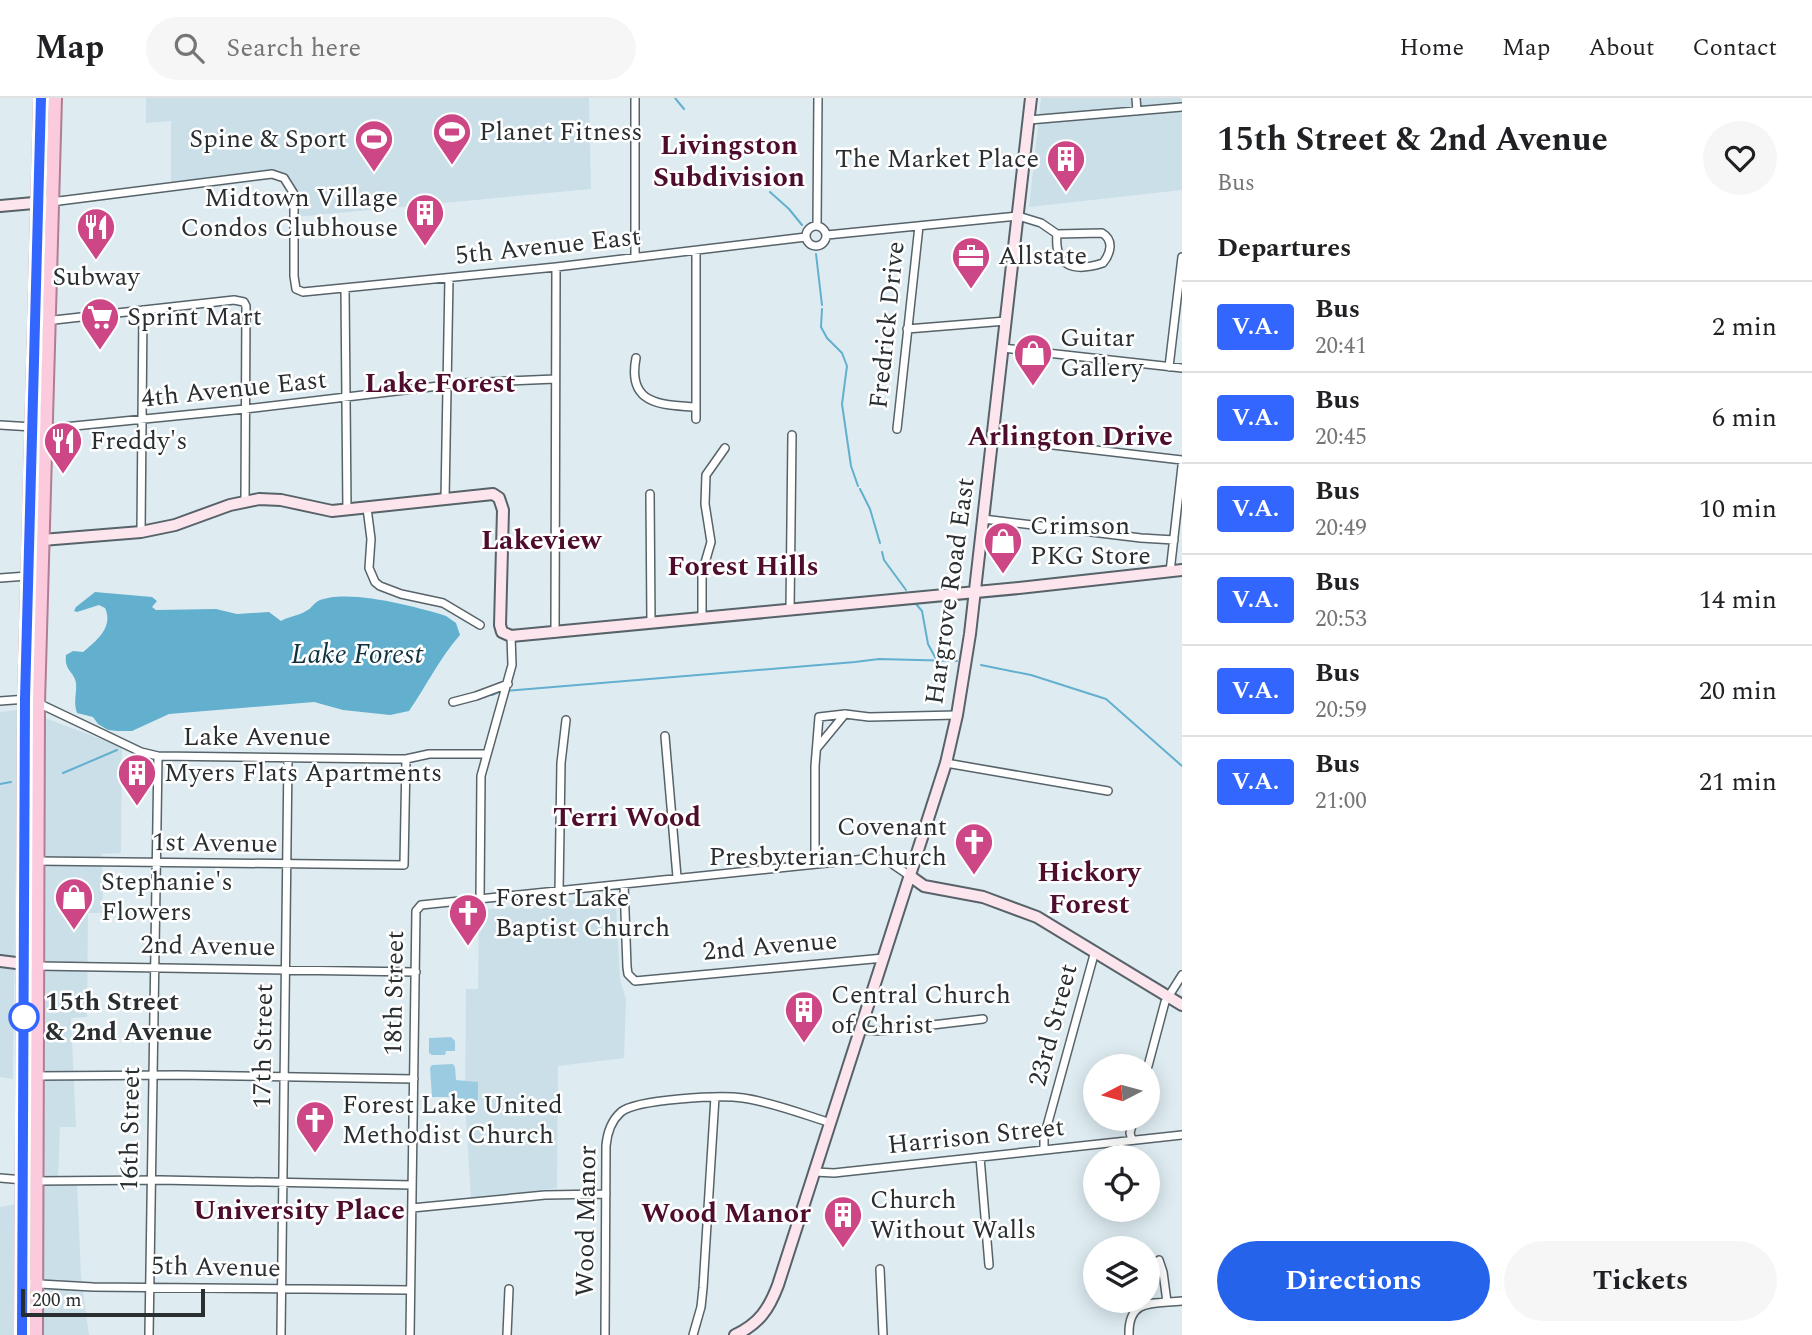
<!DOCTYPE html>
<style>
body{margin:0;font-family:Spectral,serif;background:#f6f6f6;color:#202124;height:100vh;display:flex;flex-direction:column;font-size:26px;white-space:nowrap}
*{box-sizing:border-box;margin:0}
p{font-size:23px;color:#757577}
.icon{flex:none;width:38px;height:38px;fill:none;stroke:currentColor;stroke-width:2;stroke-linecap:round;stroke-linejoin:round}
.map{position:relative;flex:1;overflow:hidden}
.sheet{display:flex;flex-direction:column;background:#fff;width:630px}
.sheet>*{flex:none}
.badge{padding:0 14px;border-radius:5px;font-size:24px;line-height:46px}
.needle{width:46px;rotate:264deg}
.buttons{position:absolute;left:1083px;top:956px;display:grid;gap:14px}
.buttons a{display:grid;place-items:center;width:77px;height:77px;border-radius:50%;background:#fff;box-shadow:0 4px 18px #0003;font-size:35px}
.scale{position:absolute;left:21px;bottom:18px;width:184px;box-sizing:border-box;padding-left:7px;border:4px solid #292e30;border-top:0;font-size:19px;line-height:24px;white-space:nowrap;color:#292e30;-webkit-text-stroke:5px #fff;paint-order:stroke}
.map>.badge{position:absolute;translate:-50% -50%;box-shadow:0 0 0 4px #fff}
h2{padding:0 35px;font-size:26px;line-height:63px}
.round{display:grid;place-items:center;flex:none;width:74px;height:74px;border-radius:37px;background:#f6f6f6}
.head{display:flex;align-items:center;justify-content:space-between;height:119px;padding:0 35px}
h1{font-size:33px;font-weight:700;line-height:52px}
.button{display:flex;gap:14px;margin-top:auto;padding:14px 35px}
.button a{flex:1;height:80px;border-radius:42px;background:#2563eb;color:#fff;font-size:28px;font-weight:700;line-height:80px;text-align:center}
.button a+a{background:#f6f6f6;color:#202124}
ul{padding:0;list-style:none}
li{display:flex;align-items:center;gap:21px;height:91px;padding:0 35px;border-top:2px solid #e0e0e0}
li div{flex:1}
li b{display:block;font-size:26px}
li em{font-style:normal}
li .badge{min-width:77px;font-weight:700;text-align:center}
header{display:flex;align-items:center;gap:42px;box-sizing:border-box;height:98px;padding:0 35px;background:#fff;border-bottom:2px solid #e0e0e0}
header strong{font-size:33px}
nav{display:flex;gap:38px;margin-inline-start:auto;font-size:24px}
.search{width:490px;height:63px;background:#f6f6f6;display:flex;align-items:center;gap:18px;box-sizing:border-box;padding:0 24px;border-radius:38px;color:#757577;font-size:26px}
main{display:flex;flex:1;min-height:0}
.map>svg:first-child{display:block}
.built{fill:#cbdfe9}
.green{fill:#9bcbe0}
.water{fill:#62afce}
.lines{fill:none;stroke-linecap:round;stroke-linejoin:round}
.stream{stroke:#62afce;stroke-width:2}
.street-casing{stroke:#576368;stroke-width:10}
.secondary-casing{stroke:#576368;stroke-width:14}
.primary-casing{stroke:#b07d92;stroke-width:16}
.street{stroke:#fff;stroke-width:7}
.secondary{stroke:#fde5ee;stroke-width:10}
.primary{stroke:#fbcbdd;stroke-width:12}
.line-casing{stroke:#fff;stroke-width:16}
.line{stroke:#36f;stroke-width:10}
.stop-dot{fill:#fff;stroke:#36f;stroke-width:3.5}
.labels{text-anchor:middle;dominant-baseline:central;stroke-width:5;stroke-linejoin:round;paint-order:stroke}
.poi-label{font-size:26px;fill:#292e30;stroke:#fff;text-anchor:start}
.street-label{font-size:26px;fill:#292e30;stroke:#fff}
.stop-label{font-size:26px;font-weight:bold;fill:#292e30;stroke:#fff;text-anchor:start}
.neighbourhood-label{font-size:28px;font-weight:bold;fill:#4e0d2d;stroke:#fff}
.water-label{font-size:28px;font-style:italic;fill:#0e3240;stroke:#fff}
</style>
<header>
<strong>Map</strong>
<div class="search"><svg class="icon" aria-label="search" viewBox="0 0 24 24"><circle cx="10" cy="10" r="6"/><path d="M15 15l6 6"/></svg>Search here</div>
<nav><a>Home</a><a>Map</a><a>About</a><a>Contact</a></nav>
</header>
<main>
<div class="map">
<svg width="1182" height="1237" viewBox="0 0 1182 1237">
<rect width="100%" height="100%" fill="#deecf2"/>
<path class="built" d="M146,0H589L591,91L295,119L294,96L277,77L171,89V23L146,25Z
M1041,0H1182V92L1029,109Z
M18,612L13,981L0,979V614Z
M45,620L122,649L121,755L102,756L103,815H88L87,919L71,920L76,1029H60L58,1083L77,1084L81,1178L89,1237H41L46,755Z
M607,798L614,800L616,807L620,882L626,901L624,960L558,968L557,1090L471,1101L465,1004L466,891H478L479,812Z
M17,1106L15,1237H0V1109Z"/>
<path class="green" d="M451,939L455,943V953H446L445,957H432L429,955V940Z
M453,966L455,969L456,982L478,984V1002H456V996L454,999H432L430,970L432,967Z"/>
<path class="water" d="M95,494L152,499L157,503L152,509L156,512L216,511L237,516L269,514L281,523C290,518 298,518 306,513C311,511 314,505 318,503C347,490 417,509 446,518L456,525L460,537C439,561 427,587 409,613L390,617L343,612L314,604L169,616L132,633H118L108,632L98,626L93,619L77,615C73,604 77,595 76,585C74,573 64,573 66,557L73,553L83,554C96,543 114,529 105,510L99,507L77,514L74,513L76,509Z"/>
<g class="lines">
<path class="stream" d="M675,0L684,11
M770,94L789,111L802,127
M816,156L822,207
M822,211L821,229L827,240L842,255L847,268L842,306L851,368L858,388
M860,391L870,411L880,445
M882,454L884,462L906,492
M916,506L922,513L928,546L936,561
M981,567L1031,577L1106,601L1182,668
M506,593L855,564L879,561L957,563
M492,597L501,593
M63,675L117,652
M0,686L11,684"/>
<g class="street-casing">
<path id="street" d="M635,0V159
M1136,0L1137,13
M1029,22L1182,9
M51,104L272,76L284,80L294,96V178L296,191L303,194L556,169L806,139
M806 138a10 10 0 1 1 20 0a10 10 0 1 1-20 0Z
M817,128L818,0
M1102,135C1114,142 1111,155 1103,165C1075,174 1054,170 1057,136Z
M827,137L1018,118L1041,125L1057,136
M345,191L347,412
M45,223L234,202L244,204L246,208L245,403
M907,231L1006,223
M1003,250L1182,270
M636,260C627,306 660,307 695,309
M1169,269L1182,159
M696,321V153
M0,327L33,329
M44,331L245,311L464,285L555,281
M897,331L919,128
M993,340L1182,362
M650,396L651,524
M445,401L449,180
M367,410L371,441L369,470L375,484L380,488L401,496L443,505L480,527
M983,421L1141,440L1174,442
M141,434L143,212
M1170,474L1182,368
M0,480L41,477
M790,512L792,337
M702,520V475L711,444L705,406L706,377L725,350
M555,535L556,169
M0,603L27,601
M453,604L476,598L508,586
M38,605L141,654L158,658L392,661H406L429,656H486
M665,638L677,779
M817,650L845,616
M946,665L1108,693
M36,763L404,767L406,661
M815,765V668L819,619L845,616L869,619L957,617
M624,786L627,869L628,876L635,883L884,860
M559,793L561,665L566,622
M480,801L481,678L512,567L511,538
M38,868L416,874
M860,932L881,933L983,921
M1148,968L1165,904L1182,877
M37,978L178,977L414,981
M1132,1042L1130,1035L1134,1020
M1044,1052V1039L1095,853
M980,1059L989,1167
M815,1074L834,1075L1182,1037
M0,1080L24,1082
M36,1083L160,1082L412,1087
M412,1110L545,1097L606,1096
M1159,1162L1163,1174L1167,1204
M880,1171L883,1237
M22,1185L93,1189L410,1192
M149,1237L158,658
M281,1237L288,660
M410,1237L416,813L421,807L875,760L891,765L910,778
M507,1237L509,1191
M605,1237L606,1048C607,1036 611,1023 621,1014C637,1001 720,997 743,1000C772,1004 802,1016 831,1025
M693,1237L701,1209L703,1190L715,999
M1129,1237C1128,1200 1153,1206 1182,1203"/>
</g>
<g class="secondary-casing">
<path id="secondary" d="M0,108L45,104
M42,442L141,434L175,427L230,407L259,401L281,402L332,413L493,396L499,400L503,412L500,527L502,534L511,538L1019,490L1182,472
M910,778L924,788L983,799L1037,819L1182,907
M0,863L32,867
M735,1237C759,1226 769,1211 778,1187L946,665L957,617L970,536L1031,0"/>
</g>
<g class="primary-casing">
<path id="primary" d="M22,1237L25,601L41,0
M36,1237L38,605L55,0"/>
</g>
<use href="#street" class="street"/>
<use href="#secondary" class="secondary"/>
<use href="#primary" class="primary"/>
</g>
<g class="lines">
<g class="line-casing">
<path id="line" d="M22,1237L25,601L41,0"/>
</g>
<use href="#line" class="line"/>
</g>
<defs>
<g id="stadium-pin" transform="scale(2.0125)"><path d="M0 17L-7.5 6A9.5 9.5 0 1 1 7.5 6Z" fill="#cd4685" stroke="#fff"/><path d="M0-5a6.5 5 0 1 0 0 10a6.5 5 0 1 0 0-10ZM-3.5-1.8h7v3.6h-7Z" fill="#fff"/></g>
<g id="building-pin" transform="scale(2.0125)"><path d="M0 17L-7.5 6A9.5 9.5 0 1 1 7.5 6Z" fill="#cd4685" stroke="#fff"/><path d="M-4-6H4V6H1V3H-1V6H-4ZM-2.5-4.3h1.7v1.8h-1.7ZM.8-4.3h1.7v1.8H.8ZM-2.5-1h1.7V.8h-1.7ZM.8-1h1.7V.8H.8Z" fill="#fff"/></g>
<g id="restaurant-pin" transform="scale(2.0125)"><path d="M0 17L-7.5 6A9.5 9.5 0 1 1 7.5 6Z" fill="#cd4685" stroke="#fff"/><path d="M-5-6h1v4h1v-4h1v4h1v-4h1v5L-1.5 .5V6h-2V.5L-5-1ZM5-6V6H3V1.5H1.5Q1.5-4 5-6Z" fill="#fff"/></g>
<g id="office-pin" transform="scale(2.0125)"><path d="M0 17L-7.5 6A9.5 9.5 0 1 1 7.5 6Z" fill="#cd4685" stroke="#fff"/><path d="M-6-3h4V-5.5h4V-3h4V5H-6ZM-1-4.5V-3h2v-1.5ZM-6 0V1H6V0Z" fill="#fff"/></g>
<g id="supermarket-pin" transform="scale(2.0125)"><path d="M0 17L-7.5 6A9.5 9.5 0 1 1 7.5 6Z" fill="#cd4685" stroke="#fff"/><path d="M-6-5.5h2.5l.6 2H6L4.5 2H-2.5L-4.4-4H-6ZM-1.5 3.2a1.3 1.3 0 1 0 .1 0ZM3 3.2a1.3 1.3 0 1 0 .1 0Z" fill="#fff"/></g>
<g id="shop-pin" transform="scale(2.0125)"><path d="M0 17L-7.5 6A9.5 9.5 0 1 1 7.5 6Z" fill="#cd4685" stroke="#fff"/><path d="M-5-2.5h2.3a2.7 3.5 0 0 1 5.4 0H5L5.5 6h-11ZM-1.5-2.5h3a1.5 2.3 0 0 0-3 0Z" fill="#fff"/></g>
<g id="church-pin" transform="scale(2.0125)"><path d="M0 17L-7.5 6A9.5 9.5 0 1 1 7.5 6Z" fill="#cd4685" stroke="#fff"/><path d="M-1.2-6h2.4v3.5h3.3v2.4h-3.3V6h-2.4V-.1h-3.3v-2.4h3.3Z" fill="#fff"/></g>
</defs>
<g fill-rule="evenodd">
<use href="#stadium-pin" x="452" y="34"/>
<use href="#stadium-pin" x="374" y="41"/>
<use href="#building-pin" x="1066" y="61"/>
<use href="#building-pin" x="425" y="115"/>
<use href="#restaurant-pin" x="96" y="129"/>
<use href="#office-pin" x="971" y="158"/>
<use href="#supermarket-pin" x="100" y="219"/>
<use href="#shop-pin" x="1033" y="255"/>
<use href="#restaurant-pin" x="63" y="343"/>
<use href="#shop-pin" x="1003" y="443"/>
<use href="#building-pin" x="137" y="675"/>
<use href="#church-pin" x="974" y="744"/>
<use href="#shop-pin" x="74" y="799"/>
<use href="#church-pin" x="468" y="815"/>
<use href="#building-pin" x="804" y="912"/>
<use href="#church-pin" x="315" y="1022"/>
<use href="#building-pin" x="843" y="1117"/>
</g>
<circle class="stop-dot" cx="24" cy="919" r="14"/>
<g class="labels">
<g class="poi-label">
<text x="479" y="34">Planet Fitness</text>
<text x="347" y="41" text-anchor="end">Spine &amp; Sport</text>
<text x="1039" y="61" text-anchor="end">The Market Place</text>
<text x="398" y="100" text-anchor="end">Midtown Village<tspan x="398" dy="30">Condos Clubhouse</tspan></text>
<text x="998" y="158">Allstate</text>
<text x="96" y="179" text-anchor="middle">Subway</text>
<text x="127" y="219">Sprint Mart</text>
<text x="1060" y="240">Guitar<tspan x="1060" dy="30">Gallery</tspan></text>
<text x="90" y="343">Freddy's</text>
<text x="1030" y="428">Crimson<tspan x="1030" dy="30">PKG Store</tspan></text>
<text x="164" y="675">Myers Flats Apartments</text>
<text x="947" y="729" text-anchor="end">Covenant<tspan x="947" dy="30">Presbyterian Church</tspan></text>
<text x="101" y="784">Stephanie's<tspan x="101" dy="30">Flowers</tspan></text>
<text x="495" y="800">Forest Lake<tspan x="495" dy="30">Baptist Church</tspan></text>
<text x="831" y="897">Central Church<tspan x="831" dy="30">of Christ</tspan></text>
<text x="342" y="1007">Forest Lake United<tspan x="342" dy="30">Methodist Church</tspan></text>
<text x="870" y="1102">Church<tspan x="870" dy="30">Without Walls</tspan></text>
</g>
<g class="street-label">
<text transform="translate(548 148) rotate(-6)">5th Avenue East</text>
<text transform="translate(887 227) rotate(-84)">Fredrick Drive</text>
<text transform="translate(234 291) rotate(-6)">4th Avenue East</text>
<text transform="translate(950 493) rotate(-82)">Hargrove Road East</text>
<text x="257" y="639">Lake Avenue</text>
<text transform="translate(215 745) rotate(1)">1st Avenue</text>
<text transform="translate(208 848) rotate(1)">2nd Avenue</text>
<text transform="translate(770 848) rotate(-5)">2nd Avenue</text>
<text transform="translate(394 895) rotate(-89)">18th Street</text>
<text transform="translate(1053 927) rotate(-75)">23rd Street</text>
<text transform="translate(263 948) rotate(-89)">17th Street</text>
<text transform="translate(130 1031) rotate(-89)">16th Street</text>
<text transform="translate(976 1038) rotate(-6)">Harrison Street</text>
<text transform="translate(586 1123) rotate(-89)">Wood Manor</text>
<text transform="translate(216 1169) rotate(1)">5th Avenue</text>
</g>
<g class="stop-label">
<text x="45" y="904">15th Street<tspan x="45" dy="30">&amp; 2nd Avenue</tspan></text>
</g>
<g class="neighbourhood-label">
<text x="729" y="47">Livingston<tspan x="729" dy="32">Subdivision</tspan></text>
<text x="440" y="285">Lake Forest</text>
<text x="1070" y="338">Arlington Drive</text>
<text x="541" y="442">Lakeview</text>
<text x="743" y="468">Forest Hills</text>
<text x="627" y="719">Terri Wood</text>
<text x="1089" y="774">Hickory<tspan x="1089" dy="32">Forest</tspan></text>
<text x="299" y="1112">University Place</text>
<text x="726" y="1115">Wood Manor</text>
</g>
<g class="water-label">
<text x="357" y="556">Lake Forest</text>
</g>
</g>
</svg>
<div class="buttons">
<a><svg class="needle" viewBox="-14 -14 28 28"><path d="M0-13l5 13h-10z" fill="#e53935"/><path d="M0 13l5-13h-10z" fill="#757577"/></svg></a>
<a><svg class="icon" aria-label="locate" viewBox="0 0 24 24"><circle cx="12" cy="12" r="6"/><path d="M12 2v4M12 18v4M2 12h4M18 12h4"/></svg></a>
<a><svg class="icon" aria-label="layers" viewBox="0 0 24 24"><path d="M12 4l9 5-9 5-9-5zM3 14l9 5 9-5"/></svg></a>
</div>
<div class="scale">200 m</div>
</div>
<section class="sheet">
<div class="head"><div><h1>15th Street &amp; 2nd Avenue</h1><p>Bus</p></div><a class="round"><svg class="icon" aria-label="heart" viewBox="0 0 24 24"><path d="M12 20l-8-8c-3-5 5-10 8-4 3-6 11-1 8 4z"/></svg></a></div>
<h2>Departures</h2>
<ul>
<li><span class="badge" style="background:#36f;color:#fff">V.A.</span><div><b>Bus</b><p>20:41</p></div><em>2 min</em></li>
<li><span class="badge" style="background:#36f;color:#fff">V.A.</span><div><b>Bus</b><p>20:45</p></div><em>6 min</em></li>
<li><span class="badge" style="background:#36f;color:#fff">V.A.</span><div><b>Bus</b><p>20:49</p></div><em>10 min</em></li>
<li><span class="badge" style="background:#36f;color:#fff">V.A.</span><div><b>Bus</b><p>20:53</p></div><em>14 min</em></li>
<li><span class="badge" style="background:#36f;color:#fff">V.A.</span><div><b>Bus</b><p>20:59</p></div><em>20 min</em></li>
<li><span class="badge" style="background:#36f;color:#fff">V.A.</span><div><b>Bus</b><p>21:00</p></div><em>21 min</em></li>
</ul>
<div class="button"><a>Directions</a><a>Tickets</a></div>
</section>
</main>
